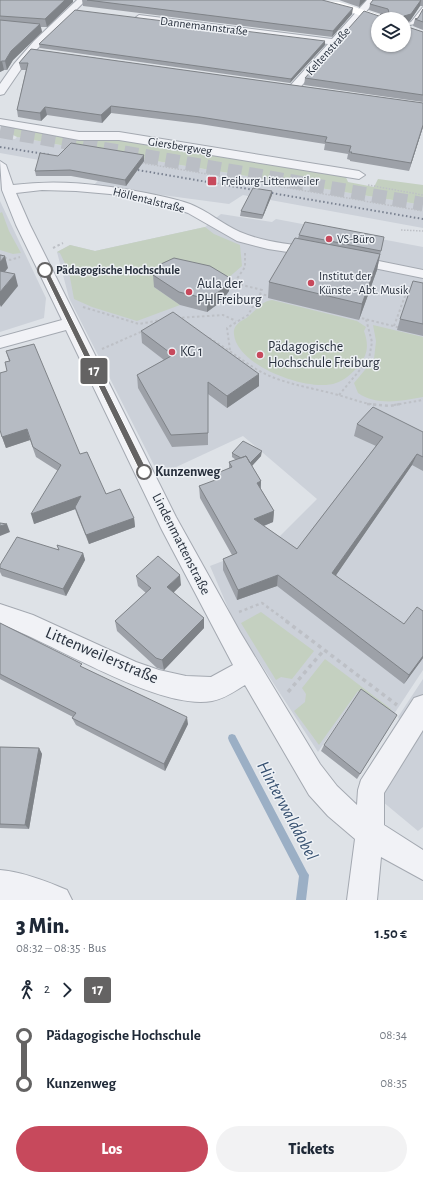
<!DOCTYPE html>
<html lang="de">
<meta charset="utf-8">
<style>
body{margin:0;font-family:"Alegreya Sans",sans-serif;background:#f2f2f3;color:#1f2937;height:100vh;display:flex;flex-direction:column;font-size:15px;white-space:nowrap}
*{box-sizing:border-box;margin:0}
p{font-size:13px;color:#747a83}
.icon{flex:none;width:22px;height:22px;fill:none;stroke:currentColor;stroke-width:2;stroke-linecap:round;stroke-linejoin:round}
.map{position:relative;height:900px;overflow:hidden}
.panel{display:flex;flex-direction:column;background:#fff;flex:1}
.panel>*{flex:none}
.badge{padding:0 8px;border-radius:3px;font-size:14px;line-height:26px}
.controls{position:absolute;left:371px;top:12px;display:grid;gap:8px}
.controls a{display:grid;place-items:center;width:40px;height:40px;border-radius:50%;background:#fff;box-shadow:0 1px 3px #0004;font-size:20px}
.map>.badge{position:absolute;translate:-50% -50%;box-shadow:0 0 0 2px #fff}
.legs{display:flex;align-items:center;gap:6px;height:44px;padding:0 16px;font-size:13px}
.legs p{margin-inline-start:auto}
.head{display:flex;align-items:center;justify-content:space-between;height:68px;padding:0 16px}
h1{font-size:22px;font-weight:800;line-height:30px}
.button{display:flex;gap:8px;margin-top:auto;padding:8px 16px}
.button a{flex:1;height:46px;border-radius:24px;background:#c7495c;color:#fff;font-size:16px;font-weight:800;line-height:46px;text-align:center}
.button a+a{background:#f2f2f3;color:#1f2937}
ul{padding:0 16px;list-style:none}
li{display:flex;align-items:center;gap:14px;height:48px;font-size:15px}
li i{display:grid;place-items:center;width:6px;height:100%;margin:0 5px;background:currentColor}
li i::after{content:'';width:10px;height:10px;margin:-5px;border:3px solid;border-radius:50%;background:#fff}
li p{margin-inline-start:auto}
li:first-child i{background:linear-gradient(#0000 50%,currentColor 0)}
li:last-child i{background:linear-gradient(currentColor 50%,#0000 0)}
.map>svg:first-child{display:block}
.built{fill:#ccd1d9}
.green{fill:#c4d0c0}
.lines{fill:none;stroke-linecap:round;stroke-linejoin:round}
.stream{fill:#9bafc5;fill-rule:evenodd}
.highway-tunnel{stroke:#babec5;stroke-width:14;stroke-dasharray:14 7;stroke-linecap:butt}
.lane-casing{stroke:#a4a9b1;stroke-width:2}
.street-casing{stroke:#a4a9b1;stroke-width:2}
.path-far3{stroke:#bdc0c6;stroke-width:1.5;stroke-dasharray:1.5 1.5;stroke-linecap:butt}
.path-far2{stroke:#bdc0c6;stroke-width:2;stroke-dasharray:2.5 2.5;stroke-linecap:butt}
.path-far1{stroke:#bdc0c6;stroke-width:2.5;stroke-dasharray:3 3;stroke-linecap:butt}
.path{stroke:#bdc0c6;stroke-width:3.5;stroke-dasharray:4 4;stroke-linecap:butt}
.lane{fill:#f1f2f6;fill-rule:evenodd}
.street{fill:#f1f2f6;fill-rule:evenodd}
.secondary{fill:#fff;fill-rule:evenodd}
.rail{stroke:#798190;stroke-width:2;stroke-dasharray:1.5 2.5;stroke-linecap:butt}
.wall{fill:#9da1a8}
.shaded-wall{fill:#7f8388}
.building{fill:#b6bbc3;stroke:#7f8388;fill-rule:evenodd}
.line-1{fill:#646363;stroke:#fff}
.poi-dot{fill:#c7495c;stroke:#eef1f5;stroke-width:1.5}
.stop-1-dot{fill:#fff;stroke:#646363;stroke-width:2}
.labels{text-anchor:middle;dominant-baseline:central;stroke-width:3;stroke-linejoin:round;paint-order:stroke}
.far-street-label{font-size:12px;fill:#28303d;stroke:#eef1f5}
.far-poi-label{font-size:12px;fill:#28303d;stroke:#eef1f5;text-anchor:start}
.far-stop-label{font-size:12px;font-weight:bold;fill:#28303d;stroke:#eef1f5;text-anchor:start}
.poi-label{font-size:14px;fill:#28303d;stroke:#eef1f5;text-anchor:start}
.stop-label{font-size:14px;font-weight:bold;fill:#28303d;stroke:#eef1f5;text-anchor:start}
.street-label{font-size:14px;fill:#28303d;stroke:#eef1f5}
.near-street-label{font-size:17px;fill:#28303d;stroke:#eef1f5}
.near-water-label{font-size:18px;font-style:italic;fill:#354f6f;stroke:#eef1f5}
</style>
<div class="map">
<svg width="423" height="900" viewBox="0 0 423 900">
<rect width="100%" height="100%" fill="#dee2e7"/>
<path class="built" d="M0,137L15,139L17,137L71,147L423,205V228L243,195L229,204L147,193L145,196L93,186L106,172L0,153Z
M0,201L46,298L44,318L0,332Z
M221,214L272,222L276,219L423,247V670L392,717L358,693L318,752L235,624L210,566L275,541L317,499L243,436L159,475L69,298L57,252L70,245L95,251L205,227Z
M423,679V827L418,831L359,782L399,719L398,717Z"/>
<path class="green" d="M13,127L119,139L345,175L348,182L374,187L378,179L423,185V205L71,147L17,137L13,135Z
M2,212L9,231L21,253L13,254L0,250V213Z
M205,227L214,234L240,245L242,266L227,279L154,287L180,305L137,321L92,307L74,299L69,272L60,253L57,252L70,245L95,251Z
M272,300L357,321L366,327L364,331C369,345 368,355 358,367C351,374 345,380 336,383C310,393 236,366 234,334C233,328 237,323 243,320C253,315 260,301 272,300Z
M373,325L423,337V397C401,401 377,406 358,393L354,383L374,359L376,341Z
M261,612L314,651L292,679L281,677L276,680L241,623Z
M325,659L391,709L388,714L358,691L319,745L294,711L305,702L306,694L302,688Z"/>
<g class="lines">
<path class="stream" d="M232,734L235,735L307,872L309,875L306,900H296L299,876L229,741L228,738L229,735Z"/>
<path class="highway-tunnel" d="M0,131L423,204"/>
<g class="lane-casing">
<path id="lane" d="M423,7V11L415,24L404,26V24L411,22Z"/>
</g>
<g class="street-casing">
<path id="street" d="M77,0H86L30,56L4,94L0,95V84L14,64L34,41Z
M367,0H376L297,91H289L288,89L289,87L328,44L139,21L135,18L139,15L332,39Z
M0,119L79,132H119L359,171L365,175L359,179L119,140H79L0,125Z
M0,161L6,165L13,185C58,179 101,184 146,193C160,196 176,199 190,204C208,211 222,224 240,232C263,242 289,244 314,248L319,249L321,252L319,255L314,256L268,249L237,241L188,213L165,205L110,194L76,191L42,190L16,193L30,225L176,517L240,632L320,764L337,786L357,805L358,790L361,780L414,698L423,695V730L384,793V825L423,850V880L381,857L377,900H347L355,839L328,816L309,795L245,685C235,691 224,699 212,701C159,711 54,643 0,624V604L33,615L136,662L159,670L186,676L211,677L233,665L162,530L66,330L0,348V337L62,320L16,225L2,190Z
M354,256L423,270V278L349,263L347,260L349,257Z
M0,870C23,872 46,881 67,890L72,900H0Z"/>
</g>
<path class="path-far3" d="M142,163L423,211
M368,185L423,195
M401,230L423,231"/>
<path class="path-far2" d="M53,248L63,243
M245,253V267L234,283L262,290L260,294
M0,255L10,260L20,257
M83,307L139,324L161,320
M357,317L401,328
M177,318L223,315L236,321
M394,326L409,285
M209,338C225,347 240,359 256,369C281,384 310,387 338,395C353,399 363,404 380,405
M102,349L143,331
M230,350L227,328L248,315L260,294L271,296
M339,395L369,359L372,342L366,319
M394,405L423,400"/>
<path class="path-far1" d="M367,404L390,406L400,404
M239,612L262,603L288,622"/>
<path class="path" d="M286,621L397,705
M288,692L324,650"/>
<use href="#lane" class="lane"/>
<use href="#street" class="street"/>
<path class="secondary" d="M307,0L339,2L386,17L387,19H378V21L337,8L309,2Z"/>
<path class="rail" d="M0,147L51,155
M126,168L423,219"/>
</g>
<path class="wall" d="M0,0L73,2L47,27H41L42,32L13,60L7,70H4L0,72Z
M82,0H322L352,14L332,37L83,6Z
M329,0H366L359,7L339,0Z
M373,0H423V6H420L410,21L405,23V26L423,32V102L304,85L305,78L381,14L369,10L370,4Z
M423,9V30L413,26L415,19L418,18Z
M39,44L325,45L290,83L40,48Z
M31,49L423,103V127L409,171L350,161V160L347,159L348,154L324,150L325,144L200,124L111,113L102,123L47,115L41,121L18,117L17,110L26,70H21L19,63Z
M58,156L144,161L126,186L71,176H36L35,171Z
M272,191V195L262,219L240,216L241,211Z
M299,235L384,237L377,270L359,320L268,298L269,282L298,238Z
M153,275L230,278L229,291L222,301L207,312L180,305L154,287Z
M423,283V336L397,330L400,319Z
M141,331L259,386L227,408L208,394V445L172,447L138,388L137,375L164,360L142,343Z
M6,351L80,454L106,494L134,518L135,527L89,544L78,517L75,509L34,524L58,471L36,457L30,440L6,448L2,437L7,371L9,361Z
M357,424L423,432V471L412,465L336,575L423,658L404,684L277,586L237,600L223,570V559L232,555L200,498L199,486L215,481V474L229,469V462L236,460L232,457V453L261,456L252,466L261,481V489L274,511L273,522L264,526L297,549L376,446L354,436Z
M59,550L83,553L85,560L66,596L2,576L0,572V565Z
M136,576L181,585L173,593L204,618V628L164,670L157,668L117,631L115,621L146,593L138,586Z
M0,623L188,724L165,771L76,725L72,718L73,717L0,679Z
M397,715L357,779L321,751L324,745Z
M0,747L39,748L42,754L29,829L0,828Z"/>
<path class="shaded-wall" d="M65,0H73V2L47,27L45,19Z
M360,0H366L359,7Z
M421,0L420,6L410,21L404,23V16Z
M353,8L352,14L332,37L333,31Z
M40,24L42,32L13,60L7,70L5,61L11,51Z
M325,41V45L290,83L291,79Z
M2,61L4,70L0,72V62Z
M111,106V113L102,123L101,115Z
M45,107L47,115L41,121L40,113Z
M423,125V127L409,171L411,163Z
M144,155V161L126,186L125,180Z
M272,191V195L262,219L263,215Z
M380,254L377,270L359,320L362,304Z
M5,256L8,268L0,278V262Z
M15,274L18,286L1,307L0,305V292Z
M230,278L229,291L222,301L207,312V299Z
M259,374V386L227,408V396Z
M27,429L30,440L6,448L2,437Z
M262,451L261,456L250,468V463Z
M417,454L412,465L330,584L332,573Z
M261,481L260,493L257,483Z
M81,496L84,506L34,524L31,514Z
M274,511L273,522L253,530L254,519Z
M134,518L135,527L89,544L86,535Z
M7,524L10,532L0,536V526Z
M83,553L85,560L66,596L63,589Z
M180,575L181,585L168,598L167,587Z
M278,575L277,586L237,600L238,590Z
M204,618V628L164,670L162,660Z
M423,656V658L404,684L409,675Z
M187,717L188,724L165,771L164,764Z
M39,748L42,754L29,829L25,825Z"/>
<path class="building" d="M0,0H65L45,19L0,16Z
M87,0H322L353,8L333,31Z
M373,0H421L411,14L404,16L405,26L423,32V95L305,78L364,11L379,16L381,14L389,13L388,9L370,4ZM378,19H404V45H378Z
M423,9V22L415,19L418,18Z
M75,10L325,41L291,79L39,44Z
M0,20L40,24L11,51L5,61H2L0,62Z
M31,49L423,103V125L411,163L351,153L352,152H349L351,146L325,142L327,137L200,117L111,106L101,115L45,107L40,113L17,110L28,63H19Z
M71,143L144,155L125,180L70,170L35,171L40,153L58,156Z
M253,188L272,191L263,215L241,211Z
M305,222L384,237L381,251L299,235Z
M295,238L380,254L362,304L269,282Z
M0,255L5,256L0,262Z
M174,258L210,266L230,278L223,289L207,299L179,292L153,275L161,264Z
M0,271L15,274L0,292Z
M413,281L423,283V324L400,319Z
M173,312L259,374L227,396L208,382V433L171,435L137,375L173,355L141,331Z
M34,344L80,454L87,452L106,494L120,489L134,518L86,535L75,507L81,496L31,514L61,465L33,447L27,429L2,437L0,430V373L7,371L5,362L10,361L6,351Z
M373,407L423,432V457L417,454L332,573L404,624L417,607L423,611V656L409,675L278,575L238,590L223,559L237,553L199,486L218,479L215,474L232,467L229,462L246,456L261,481L257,483L274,511L254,519L297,549L383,437L357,424Z
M243,441L262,451L250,463L246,456L241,458L232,453Z
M0,523L7,524L0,526Z
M17,537L59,550L57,545L83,553L63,589L0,568V565Z
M158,556L180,575L167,587L204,618L162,660L156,658L115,621L151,588L136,576Z
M0,623L82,664L80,666L187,717L164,764L72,718L76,713L0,674Z
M361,689L397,715L360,774L324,745Z
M0,747L39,748L25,825L0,824Z"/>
<path class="line-1" d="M45,268L48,270L148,472L147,474H141L140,472L42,270Z"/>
<g class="poi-dot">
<rect x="207" y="176" width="10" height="10" rx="2"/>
<circle cx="329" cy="239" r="4"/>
<circle cx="311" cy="283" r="4"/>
<circle cx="189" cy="292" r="4"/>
<circle cx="172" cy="352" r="4"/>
<circle cx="260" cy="355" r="4"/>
</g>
<g class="stop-1-dot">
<circle cx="45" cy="270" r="7"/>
<circle cx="144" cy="472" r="7"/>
</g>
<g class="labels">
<g class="far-street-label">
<text transform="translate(204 26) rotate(7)">Dannemannstraße</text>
<text transform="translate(328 51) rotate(-48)">Keltenstraße</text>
<text transform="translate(180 146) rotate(9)">Giersbergweg</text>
<text transform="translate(149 200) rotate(14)">Höllentalstraße</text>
</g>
<g class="far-poi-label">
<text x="221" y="181">Freiburg-Littenweiler</text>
<text x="337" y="239">VS-Büro</text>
<text x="319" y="276">Institut der<tspan x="319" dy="14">Künste - Abt. Musik</tspan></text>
</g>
<g class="far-stop-label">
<text x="56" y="270">Pädagogische Hochschule</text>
</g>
<g class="poi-label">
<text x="197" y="284">Aula der<tspan x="197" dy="16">PH Freiburg</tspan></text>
<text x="268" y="347">Pädagogische<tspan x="268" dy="16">Hochschule Freiburg</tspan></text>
<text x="180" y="352">KG 1</text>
</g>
<g class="stop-label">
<text x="155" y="472">Kunzenweg</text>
</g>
<g class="street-label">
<text transform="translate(181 544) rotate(63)">Lindenmattenstraße</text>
</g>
<g class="near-street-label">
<text transform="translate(102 655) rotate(23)">Littenweilerstraße</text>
</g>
<g class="near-water-label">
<text transform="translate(287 811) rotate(62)">Hinterwalddobel</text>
</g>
</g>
</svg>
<div class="controls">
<a><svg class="icon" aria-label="layers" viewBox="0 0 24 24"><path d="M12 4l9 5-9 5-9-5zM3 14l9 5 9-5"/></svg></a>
</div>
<b class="badge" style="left:94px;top:371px;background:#646363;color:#fff">17</b>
</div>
<section class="panel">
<div class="head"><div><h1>3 Min.</h1><p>08:32 – 08:35 · Bus</p></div><b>1.50 €</b></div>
<div class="legs"><svg class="icon" aria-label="walk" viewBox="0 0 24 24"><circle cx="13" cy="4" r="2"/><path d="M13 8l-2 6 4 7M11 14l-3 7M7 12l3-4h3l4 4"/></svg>2<svg class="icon" aria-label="forward" viewBox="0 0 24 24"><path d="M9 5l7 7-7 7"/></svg><b class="badge" style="background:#646363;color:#fff">17</b></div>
<ul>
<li><i style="color:#646363"></i><b>Pädagogische Hochschule</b><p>08:34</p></li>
<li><i style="color:#646363"></i><b>Kunzenweg</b><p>08:35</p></li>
</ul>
<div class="button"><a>Los</a><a>Tickets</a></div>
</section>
